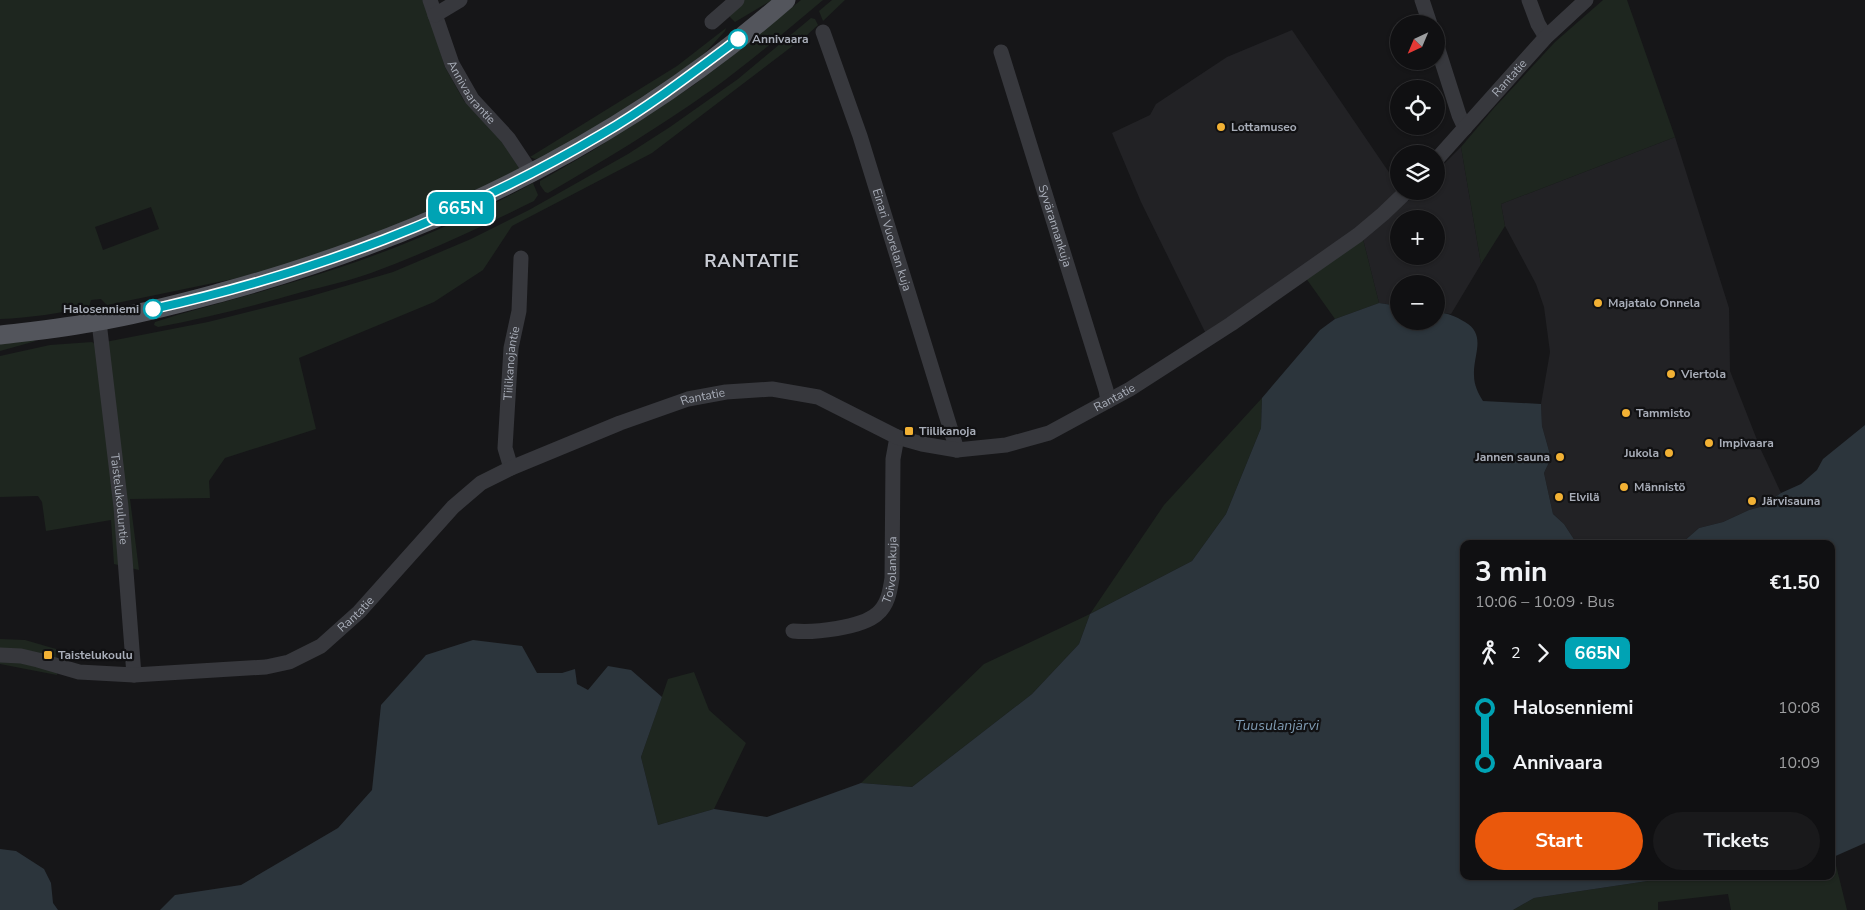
<!DOCTYPE html>
<meta charset="utf-8">
<style>
body{margin:0;font-family:"Nunito Sans",sans-serif;background:#19191b;color:#f1f3f6;height:100vh;display:flex;flex-direction:column;font-size:19px;white-space:nowrap}
*{box-sizing:border-box;margin:0}
p{font-size:16px;color:#9c9d9f}
.icon{flex:none;width:28px;height:28px;fill:none;stroke:currentColor;stroke-width:2;stroke-linecap:round;stroke-linejoin:round}
.map{position:relative;flex:1;overflow:hidden}
.details{position:absolute;left:1460px;top:540px;width:375px;height:340px;display:flex;flex-direction:column;background:#101012;border-radius:10px;box-shadow:0 1px 4px #0004,0 0 0 1px #303032}
.details>*{flex:none}
.badge{padding:0 10px;border-radius:8px;font-size:18px;line-height:32px}
.needle{width:32px;rotate:224deg}
.buttons{position:absolute;left:1390px;top:15px;display:grid;gap:10px}
.buttons a{display:grid;place-items:center;width:55px;height:55px;border-radius:50%;background:#101012;box-shadow:0 1px 4px #0004,0 0 0 1px #303032;font-size:25px}
.map>.badge{position:absolute;translate:-50% -50%;box-shadow:0 0 0 2px #fff}
.legs{display:flex;align-items:center;gap:8px;height:55px;padding:0 15px;font-size:16px}
.legs p{margin-inline-start:auto}
.overview{display:flex;align-items:center;justify-content:space-between;height:85px;padding:0 15px}
h1{font-size:28px;font-weight:700;line-height:38px}
.cta{display:flex;gap:10px;margin-top:auto;padding:10px 15px}
.cta a{flex:1;height:58px;border-radius:30px;background:#ea580c;color:#fff;font-size:20px;font-weight:700;line-height:58px;text-align:center}
.cta a+a{background:#19191b;color:#f1f3f6}
ul{padding:0 15px;list-style:none}
li{display:flex;align-items:center;gap:18px;height:55px;font-size:19px}
li i{display:grid;place-items:center;width:8px;height:100%;margin:0 6px;background:currentColor}
li i::after{content:'';width:12px;height:12px;margin:-6px;border:4px solid;border-radius:50%;background:#101012}
li p{margin-inline-start:auto}
li:first-child i{background:linear-gradient(#0000 50%,currentColor 0)}
li:last-child i{background:linear-gradient(currentColor 50%,#0000 0)}
.map>svg:first-child{display:block}
.built{fill:#222225;fill-rule:evenodd}
.green{fill:#1e261f;fill-rule:evenodd}
.water{fill:#2c353c}
.lines{fill:none;stroke-linecap:round;stroke-linejoin:round}
.minor{stroke:#37383d;stroke-width:15}
.major{stroke:#53555c;stroke-width:19}
.line-1-casing{stroke:#fff;stroke-width:11}
.line-1{stroke:#00a3b4;stroke-width:8}
.stop-1-dot{fill:#fff;stroke:#00a3b4;stroke-width:2.5}
.poi-dot{fill:#f2b134;stroke:#111113;stroke-width:2}
.labels{text-anchor:middle;dominant-baseline:central;stroke-width:4.5;stroke-linejoin:round;paint-order:stroke}
.stop-label{font-size:12px;font-weight:bold;fill:#a8adb8;stroke:#111113;text-anchor:start}
.street-label{font-size:12px;fill:#a8adb8;stroke:#111113}
.poi-label{font-size:12px;font-weight:bold;fill:#a8adb8;stroke:#111113;text-anchor:start}
.water-label{font-size:14px;font-style:italic;fill:#7f9bb3;stroke:#111113}
.district-label{font-size:18px;font-weight:bold;letter-spacing:1px;fill:#c9ccd4;stroke:#111113}
</style>
<div class="map">
<svg width="1865" height="910" viewBox="0 0 1865 910">
<rect width="100%" height="100%" fill="#161618"/>
<path class="built" d="M1292,30L1399,187V191H1401L1408,201L1418,191H1436V172L1461,147L1481,264L1451,314L1436,312V284H1399V306L1379,303L1362,235L1208,338L1141,202L1112,133L1150,115L1156,104L1227,57ZM1399,219H1436V256H1399Z
M1675,137L1729,308L1730,371L1761,450L1781,493L1760,507L1749,510L1723,522L1699,528L1683,542H1666L1661,544H1577L1564,524L1553,514L1544,473L1551,458L1542,426L1541,404L1550,352L1544,307L1536,284L1505,226L1501,204Z"/>
<path class="green" d="M0,0H424L445,67L464,101L503,142L519,168L516,171L489,186L367,237L287,265L233,279L107,305L101,299L91,300L89,307C59,313 31,318 0,319ZM151,207L159,229L103,250L95,227Z
M741,0H772L735,22L730,17V14Z
M801,0H823C786,31 749,63 710,91C658,128 603,161 548,193L545,192L540,185V181L592,151L694,85L737,52Z
M832,0H845L823,21L819,11Z
M1603,0H1627L1675,137L1501,204L1505,226L1481,264L1461,147L1494,108L1555,42Z
M811,18L815,19L818,25L807,35L652,153L512,226L483,270L434,302L299,358L316,429L225,458L209,481L210,498L130,499L139,570L114,564L111,520L46,531L42,502L38,496L0,497V356L50,345L92,342L95,344L208,322L308,297L393,272L471,239L529,210L628,154L670,127L738,79Z
M726,28L725,31L704,54L678,73L612,117L542,158L535,159L530,157L677,66Z
M533,183L538,195L534,201C481,227 428,252 371,273C349,281 325,286 302,292C254,306 206,318 158,327L154,325L155,322L177,315C232,300 287,285 341,267C407,245 472,216 533,183Z
M1362,235L1379,303L1335,319L1303,274Z
M28,339L36,341L0,351V343Z
M1262,398L1261,428L1226,514L1192,561L1090,614L1079,644L1032,694L912,787L861,783L984,664L1090,614L1164,505Z
M0,639L25,640L56,649L57,675L0,664Z
M694,672L709,710L746,743L714,809L658,825L641,757L668,679Z
M1834,857L1847,910H1731L1728,894L1658,902V910H1513L1534,898L1681,876H1831V858Z"/>
<path class="water" d="M1379,303L1399,306V321H1436V312C1448,313 1455,316 1465,322C1487,335 1473,355 1474,375C1474,385 1478,393 1483,401L1541,404L1542,426L1551,458L1544,473L1553,514L1564,524L1577,544H1464V876H1681L1534,898L1513,910H160L175,895L241,885L338,828L372,790L381,705L426,655L473,640L522,646L537,673H562L575,669L577,684L588,690L608,666L631,670L662,697L641,757L658,825L714,809L767,817L861,783L912,787L1032,694L1079,644L1090,614L1192,561L1226,514L1261,428L1262,398L1320,330L1335,319Z
M1865,425V843L1831,858V544H1661L1666,542H1683L1699,528L1723,522L1749,510L1760,507L1781,493L1801,484L1817,470L1823,459Z
M0,849L16,851L44,869L51,883L53,903L58,910H0Z"/>
<g class="lines">
<g class="minor">
<path id="s1" d="M430,0L452,64L472,99L508,138L532,174"/>
<path d="M1422,0L1430,24"/>
<path d="M1529,0L1538,24L1546,37"/>
<path d="M435,15L460,0"/>
<path d="M712,22L737,0"/>
<path id="s2" d="M823,32L860,136L957,450"/>
<path d="M1436,43L1459,115L1465,128"/>
<path id="s3" d="M1001,52C1035,165 1072,277 1106,390L1108,401"/>
<path id="s4" d="M1436,160L1546,37L1586,0"/>
<path id="s5" d="M99,322L121,507L134,675"/>
<path id="s6" d="M511,468L505,448L511,348L519,311L521,258"/>
<path id="s7" d="M793,631C814,633 861,628 877,614C888,605 890,591 892,578L893,459L897,437"/>
<path id="s8" d="M0,655L21,656L38,660L79,672L134,675L266,667L289,662L321,646L359,612L453,507L481,483L511,468L620,423L688,399L726,392L772,389L818,397L897,437L922,444L957,450L1006,445L1049,433L1130,389L1231,324L1358,235L1383,214L1407,191"/>
</g>
<path class="major" d="M0,335C33,331 67,328 99,321C142,314 185,302 226,291C434,234 623,142 786,0"/>
</g>
<g class="lines">
<g class="line-1-casing">
<path id="line-1" d="M153,309C313,273 460,218 602,134C650,106 694,72 738,39"/>
</g>
<use href="#line-1" class="line-1"/>
</g>
<g class="stop-1-dot">
<circle cx="738" cy="39" r="9"/>
<circle cx="153" cy="309" r="9"/>
</g>
<g class="poi-dot">
<circle cx="1221" cy="127" r="5"/>
<circle cx="1598" cy="303" r="5"/>
<circle cx="1671" cy="374" r="5"/>
<circle cx="1626" cy="413" r="5"/>
<rect x="904" y="426" width="10" height="10" rx="2.5"/>
<circle cx="1709" cy="443" r="5"/>
<circle cx="1669" cy="453" r="5"/>
<circle cx="1560" cy="457" r="5"/>
<circle cx="1624" cy="487" r="5"/>
<circle cx="1559" cy="497" r="5"/>
<circle cx="1752" cy="501" r="5"/>
<rect x="43" y="650" width="10" height="10" rx="2.5"/>
</g>
<g class="labels">
<g class="stop-label">
<text x="752" y="39">Annivaara</text>
<text x="139" y="309" text-anchor="end">Halosenniemi</text>
</g>
<g class="street-label">
<text stroke="none"><textPath href="#s4" startOffset="110">Rantatie</textPath></text>
<text stroke="none"><textPath href="#s1" startOffset="102">Annivaarantie</textPath></text>
<text stroke="none"><textPath href="#s3" startOffset="182">Syvärannankuja</textPath></text>
<text stroke="none"><textPath href="#s2" startOffset="219">Einari Vuorelan kuja</textPath></text>
<text stroke="none"><textPath href="#s6" startOffset="106">Tiilikanojantie</textPath></text>
<text stroke="none"><textPath href="#s8" startOffset="1230">Rantatie</textPath></text>
<text stroke="none"><textPath href="#s8" startOffset="795">Rantatie</textPath></text>
<text stroke="none"><textPath href="#s5" startOffset="178">Taistelukouluntie</textPath></text>
<text stroke="none"><textPath href="#s7" startOffset="135">Toivolankuja</textPath></text>
<text stroke="none"><textPath href="#s8" startOffset="375">Rantatie</textPath></text>
</g>
<g class="poi-label">
<text x="1231" y="127">Lottamuseo</text>
<text x="1608" y="303">Majatalo Onnela</text>
<text x="1681" y="374">Viertola</text>
<text x="1636" y="413">Tammisto</text>
<text x="919" y="431">Tiilikanoja</text>
<text x="1719" y="443">Impivaara</text>
<text x="1659" y="453" text-anchor="end">Jukola</text>
<text x="1550" y="457" text-anchor="end">Jannen sauna</text>
<text x="1634" y="487">Männistö</text>
<text x="1569" y="497">Elvilä</text>
<text x="1762" y="501">Järvisauna</text>
<text x="58" y="655">Taistelukoulu</text>
</g>
<g class="water-label">
<text x="1277" y="725">Tuusulanjärvi</text>
</g>
<g class="district-label">
<text x="752" y="261">RANTATIE</text>
</g>
</g>
</svg>
<div class="buttons">
<a><svg class="needle" viewBox="-14 -14 28 28"><path d="M0-13l5 13h-10z" fill="#e53935"/><path d="M0 13l5-13h-10z" fill="#9c9d9f"/></svg></a>
<a><svg class="icon" aria-label="locate" viewBox="0 0 24 24"><circle cx="12" cy="12" r="6"/><path d="M12 2v4M12 18v4M2 12h4M18 12h4"/></svg></a>
<a><svg class="icon" aria-label="layers" viewBox="0 0 24 24"><path d="M12 4l9 5-9 5-9-5zM3 14l9 5 9-5"/></svg></a>
<a>+</a>
<a>−</a>
</div>
<b class="badge" style="left:461px;top:208px;background:#00a3b4;color:#fff">665N</b>
<section class="details">
<div class="overview"><div><h1>3 min</h1><p>10:06 – 10:09 · Bus</p></div><b>€1.50</b></div>
<div class="legs"><svg class="icon" aria-label="walk" viewBox="0 0 24 24"><circle cx="13" cy="4" r="2"/><path d="M13 8l-2 6 4 7M11 14l-3 7M7 12l3-4h3l4 4"/></svg>2<svg class="icon" aria-label="forward" viewBox="0 0 24 24"><path d="M9 5l7 7-7 7"/></svg><b class="badge" style="background:#00a3b4;color:#fff">665N</b></div>
<ul>
<li><i style="color:#00a3b4"></i><b>Halosenniemi</b><p>10:08</p></li>
<li><i style="color:#00a3b4"></i><b>Annivaara</b><p>10:09</p></li>
</ul>
<div class="cta"><a>Start</a><a>Tickets</a></div>
</section>
</div>
